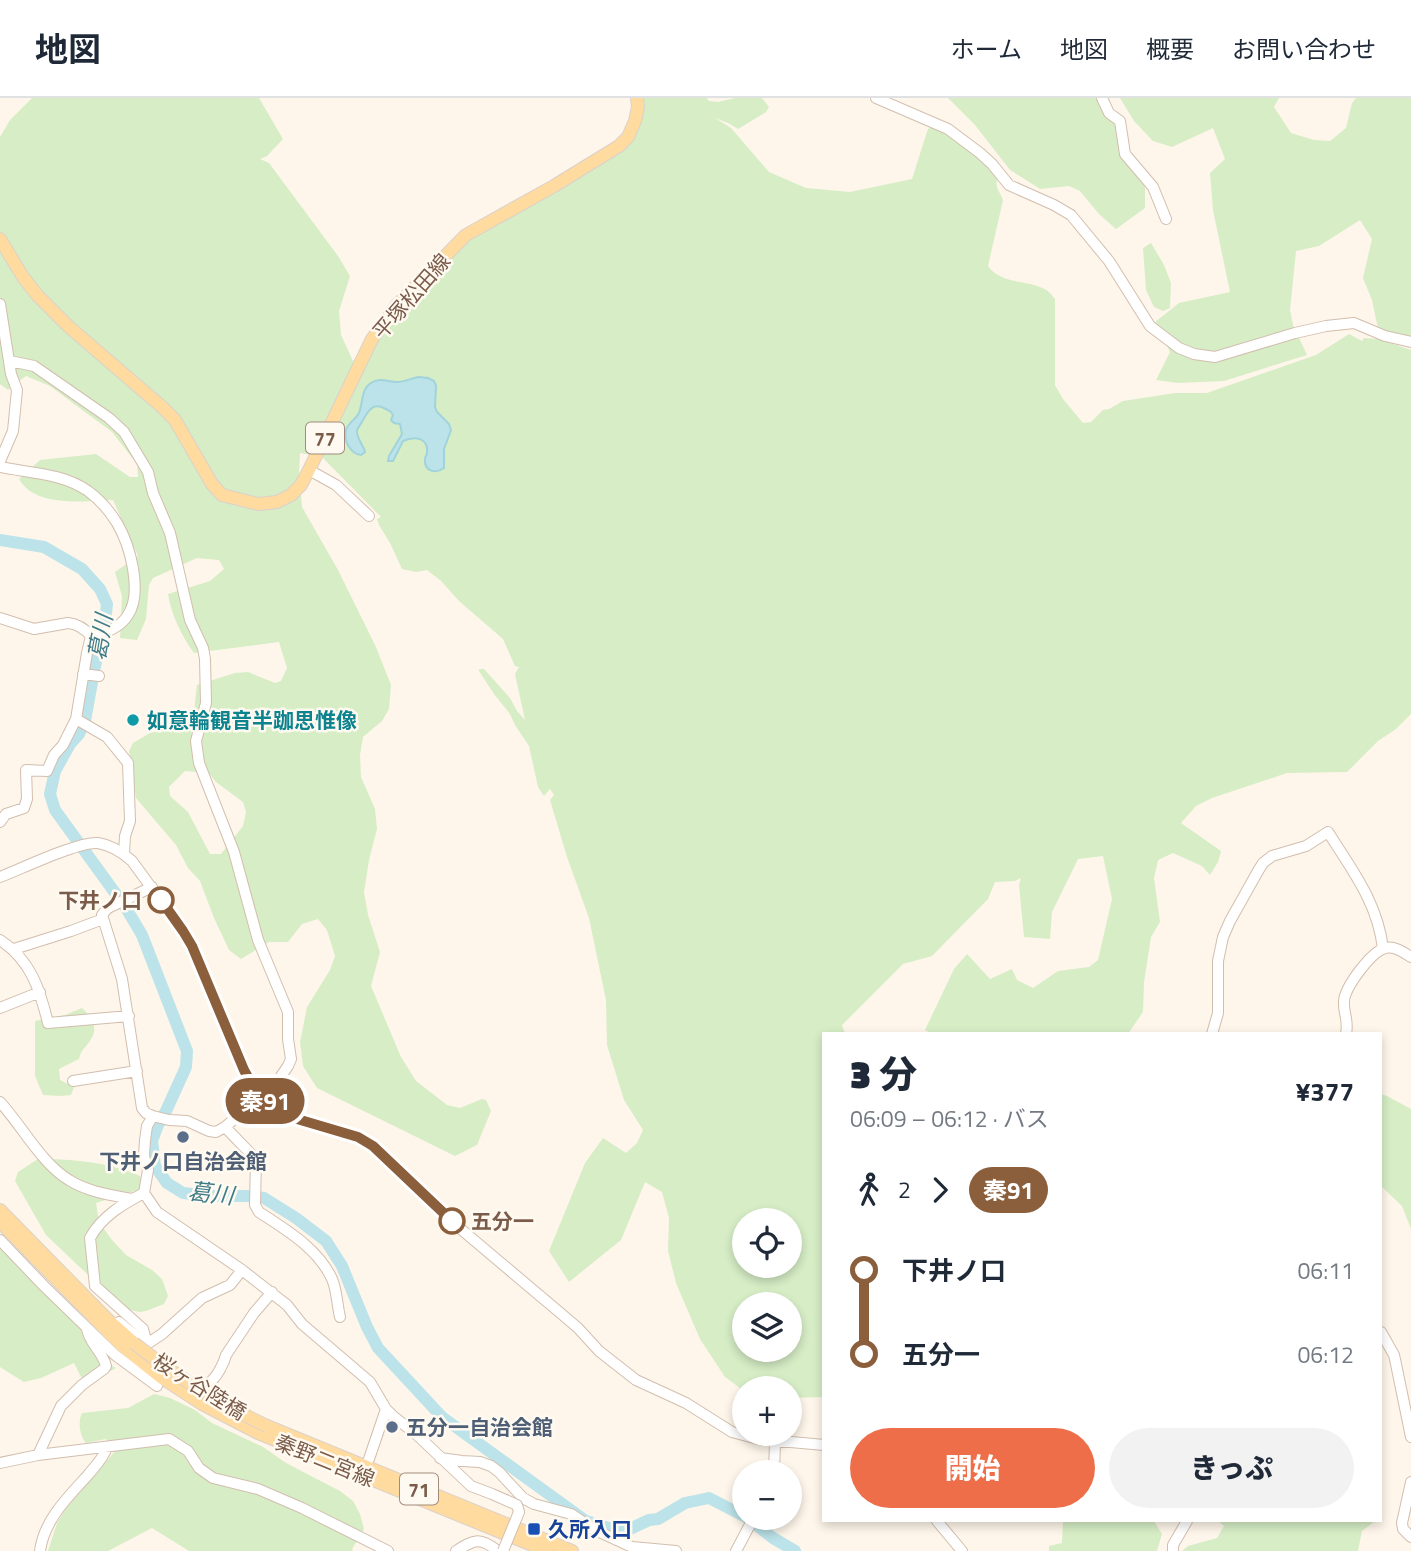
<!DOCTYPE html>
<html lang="ja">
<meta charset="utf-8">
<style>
body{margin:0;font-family:"Titillium Web","Noto Sans JP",sans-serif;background:#f2f2f3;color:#1f2937;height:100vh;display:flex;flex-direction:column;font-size:26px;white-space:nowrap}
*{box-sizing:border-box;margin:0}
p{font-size:23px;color:#747a83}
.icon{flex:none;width:38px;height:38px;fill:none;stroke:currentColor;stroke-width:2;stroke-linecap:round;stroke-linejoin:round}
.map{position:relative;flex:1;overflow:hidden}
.sheet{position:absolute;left:822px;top:934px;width:560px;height:490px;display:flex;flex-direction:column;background:#fff;border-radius:0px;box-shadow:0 4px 10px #0003}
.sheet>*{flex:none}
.badge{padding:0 14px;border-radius:23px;font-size:24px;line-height:46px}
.fabs{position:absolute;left:732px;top:1110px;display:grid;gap:14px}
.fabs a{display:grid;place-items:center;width:70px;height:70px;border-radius:50%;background:#fff;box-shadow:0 4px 10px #0003;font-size:35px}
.map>.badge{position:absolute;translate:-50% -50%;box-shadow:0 0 0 4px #fff}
.legs{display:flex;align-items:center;gap:10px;height:77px;padding:0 28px;font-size:23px}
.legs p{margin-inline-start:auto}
.overview{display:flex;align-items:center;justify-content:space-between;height:119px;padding:0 28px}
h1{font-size:38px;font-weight:800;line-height:52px}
.action{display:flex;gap:14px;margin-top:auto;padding:14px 28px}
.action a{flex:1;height:80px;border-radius:42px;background:#ee6e49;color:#fff;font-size:28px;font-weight:800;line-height:80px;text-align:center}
.action a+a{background:#f2f2f3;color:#1f2937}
ul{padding:0 28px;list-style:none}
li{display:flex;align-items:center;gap:24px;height:84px;font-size:26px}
li i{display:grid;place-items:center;width:10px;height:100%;margin:0 9px;background:currentColor}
li i::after{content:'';width:18px;height:18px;margin:-9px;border:5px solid;border-radius:50%;background:#fff}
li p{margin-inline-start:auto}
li:first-child i{background:linear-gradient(#0000 50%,currentColor 0)}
li:last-child i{background:linear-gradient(currentColor 50%,#0000 0)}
header{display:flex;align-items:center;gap:42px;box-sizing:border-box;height:98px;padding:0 35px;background:#fff;border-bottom:2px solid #e0e1e3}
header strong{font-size:33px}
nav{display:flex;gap:38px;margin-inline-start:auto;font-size:24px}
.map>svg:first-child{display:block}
.green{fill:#d6edc6;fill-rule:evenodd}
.water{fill:#bce3e9;stroke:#a1d3dc;stroke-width:2}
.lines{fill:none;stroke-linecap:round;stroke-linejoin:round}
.river{stroke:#bce3e9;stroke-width:12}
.minor-casing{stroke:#d2beae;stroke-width:12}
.major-casing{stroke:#dad1cc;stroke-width:14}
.minor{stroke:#fff;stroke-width:10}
.major{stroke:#ffdba0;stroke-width:12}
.minor-bridge-casing{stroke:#d2beae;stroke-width:12;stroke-linecap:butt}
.major-bridge-casing{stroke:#dad1cc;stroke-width:14;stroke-linecap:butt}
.minor-bridge{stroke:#fff;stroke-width:10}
.major-bridge{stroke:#ffdba0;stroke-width:12}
.line-1-casing{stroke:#fff;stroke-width:16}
.line-1{stroke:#8b5e3c;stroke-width:10}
.culture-dot{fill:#0f9aa8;stroke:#fffaf1;stroke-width:2.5}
.stop-1-dot{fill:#fff;stroke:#8b5e3c;stroke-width:3.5}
.service-dot{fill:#5c6f8a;stroke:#fffaf1;stroke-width:2.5}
.transit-dot{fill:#1a4fb4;stroke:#fffaf1;stroke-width:2.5}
.labels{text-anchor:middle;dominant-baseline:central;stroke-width:5;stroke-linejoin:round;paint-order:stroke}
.shield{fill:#fffaf1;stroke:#a38b7c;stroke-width:2}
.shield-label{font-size:19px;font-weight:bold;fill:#7b5c4a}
.street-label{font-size:21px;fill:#7b5c4a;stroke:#fffaf1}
.culture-label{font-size:21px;font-weight:bold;fill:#0d838f;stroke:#fffaf1;text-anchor:start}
.stop-label{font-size:21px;font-weight:bold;fill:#7b5c4a;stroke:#fffaf1;text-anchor:end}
.service-label{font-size:21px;font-weight:bold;fill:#4e5e75;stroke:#fffaf1}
.transit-label{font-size:21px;font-weight:bold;fill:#164399;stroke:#fffaf1;text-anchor:start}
.water-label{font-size:23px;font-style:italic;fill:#3f7c88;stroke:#fffaf1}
</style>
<header>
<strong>地図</strong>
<nav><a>ホーム</a><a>地図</a><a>概要</a><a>お問い合わせ</a></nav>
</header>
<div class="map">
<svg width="1411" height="1453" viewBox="0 0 1411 1453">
<rect width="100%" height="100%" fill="#fef6ea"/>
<path class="green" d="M32,0H259L283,41L267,58L260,61L269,65L338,158L350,178L339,213L341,237L353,263L368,254L385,227L471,141L592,72L616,55L642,0H707L709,3L718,4L735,0H762L769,9L766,14L738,31L728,25L715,20L731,30L769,74L806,90L850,94L912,81L926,37L928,31L931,29C956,37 977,58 995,76L997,82C995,90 1000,94 1003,102L988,168C1004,191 1041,178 1055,201V287L1063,301L1083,325L1091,324L1103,312L1109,311L1123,303L1175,295H1207L1316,257L1349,236L1362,243L1364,240L1378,241L1411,252V616L1396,631L1378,643L1347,674L1287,675L1212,700L1196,708L1181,725L1221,753L1218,764L1210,777L1202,768L1173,755L1158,762L1154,780L1160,824L1151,839L1144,884L1143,914L1128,936H933L925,932L954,871L967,856L990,881L1012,871L1017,882L1033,890L1058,873L1089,869L1098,862L1112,801L1103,758L1078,761L1052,814L1050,841L1024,839L1019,787L1021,780L1015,783L995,784L988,801L932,858L903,866L842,927L845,936H824V1299L789,1300V1290H744V1293L725,1279L700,1241L676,1185L668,1153L669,1120L662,1094L645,1084L621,1142L569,1184L549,1153L585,1065L603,1040L626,1055L637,1045L643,1032L624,1002L607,947L606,902L589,820L567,759L550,702L554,697L550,691L544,698L538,689L529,648L515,627L510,616L494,596L479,573V571H484L510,600L517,613L525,622L515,576L519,569L515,568L503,541L459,503L441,483L427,472L416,474L402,471L390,445L379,427L377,421L381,419L322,359L300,355L299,375L302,409L338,472L376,549L391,587L389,611L382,623L363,639L360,657L361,679L375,711L377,731L369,762L364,794L368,817L380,854L371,888L401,959L416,983L447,1007L460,1010L482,1001L486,1002L491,1013L477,1047L455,1058L317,990L303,968L300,944L307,909L330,872L335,858L327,832L318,821L302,826L288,844H269L241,861L229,852L214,820L200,783L188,770L176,747L136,700L129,653L133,645L150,635L178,628L194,613L197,587L235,575L248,574L275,585L281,583L287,570L279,544L194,555C182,539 171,516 168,496L210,483L224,471L219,462L197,460L153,480L149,487L146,521L137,542L120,540L122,498L115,474L138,458L113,402C85,403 35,410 19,381L40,362L96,356L130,379H138L137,366L112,334L50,288L26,278L8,292L0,286V39L10,22ZM185,673L209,675L216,684L243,704L246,714L243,728L221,756H210L188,714L170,698L169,689ZM744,1122H789V1167H744ZM744,1206H789V1251H744Z
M948,0H1109L1114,24L1120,37V54L1145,89V110L1116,131L1099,116L1080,93L1069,88L1040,91L1010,72L975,27Z
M1120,0H1279L1274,9L1291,35L1314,42L1330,43L1346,30L1352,5L1356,0H1411V246L1378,231L1372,202L1363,180L1372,141L1360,122L1319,148L1296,153L1290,212L1293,227L1307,257L1224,283L1178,285L1156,282L1170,254L1155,224L1179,205L1230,194L1213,112L1210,75L1225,61L1213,30L1172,49L1153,43L1134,23Z
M1151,145L1164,167L1171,185L1170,210L1163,213L1154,209L1146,192L1143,150Z
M82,910C91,918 99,929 91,941C86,950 81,951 79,961L59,971L60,982L74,989L71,997L61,998L43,997L35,978V923L65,917Z
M1381,996L1387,998L1411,1011V1131L1402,1108L1381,1088Z
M38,1061C71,1061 110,1064 140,1078L143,1085L138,1092L96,1105L99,1124L112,1142L126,1157L152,1172L162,1181L168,1198L164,1206L146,1213L139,1214L126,1211L106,1194L46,1137L15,1083L18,1074Z
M0,1144L84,1230L100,1262L116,1270L96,1281H82L74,1265L41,1280L24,1284L0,1269Z
M154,1296L170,1300L195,1312L212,1325L263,1349L286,1365L340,1393L353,1403L360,1416L364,1431L352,1451L353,1453H189L152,1430L108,1453H48L57,1425L66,1411L116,1352L106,1341L86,1345C79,1337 78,1323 82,1315L128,1310Z
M1063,1423H1154L1162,1436L1157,1453H1049V1448L1062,1445Z
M1218,1423H1375L1362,1433L1358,1453H1182L1188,1448L1217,1440L1224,1428Z"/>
<path class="water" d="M419,279L428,280L434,283L436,288L435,309L437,314L449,326L451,332L444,351V370C436,376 424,374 425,361C425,359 427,357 427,355C429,339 414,338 403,343L393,363H388L389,358L402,336L400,326L394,325L391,322L393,317L391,314C376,304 371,307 363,322C362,324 358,330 357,332C356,339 363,347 365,354L361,357C351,356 343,343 346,332C348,325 356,321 359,315C363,305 361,291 371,285C380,279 388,284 397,284C404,284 412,280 419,279Z"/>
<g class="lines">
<path class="river" d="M0,442L44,449L82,471L100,491L107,506L105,525L94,573L85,623L79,636L70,646L55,673L50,696L55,712L126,810L142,837L187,953L186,969L166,1013L158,1027L152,1043L155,1068L167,1085L183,1095L211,1098H247L264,1100L296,1120L326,1143L342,1168L367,1229L378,1250L442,1319L586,1423L615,1432L630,1431L649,1422L658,1421L685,1405L709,1400L744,1418
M746,1419L773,1440L795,1453"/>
<g class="minor-casing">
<path id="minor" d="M876,0L948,31L980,55L992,66L1009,87L1054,107L1071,117L1109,163L1150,228L1179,250L1194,256L1215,259L1295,235L1326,228L1354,225L1385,238L1411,244
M1102,0L1109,15L1120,23L1125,56L1153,89L1166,121
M0,206L11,276L17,292L13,333L0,363
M10,263L34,268L109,320L124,334L148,374L153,395L170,435L190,522L203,550L205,561L206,605L196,643L199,665L234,754L258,842L288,914V941L291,961L288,968L264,1003L239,1017L225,1029L216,1034L209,1033L187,1023L169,1022L153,1018L146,1015L142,1010L122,881L102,817L108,810L152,789
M0,369C29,375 62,375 88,393C99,401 109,412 117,425C130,447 143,494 128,517C119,531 106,534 91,538
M309,372L336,387L369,418
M0,520L34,531L68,525C78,526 85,531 91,538
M83,576L99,578
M76,621L107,639L128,665L130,723L125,738L124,755
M0,724L6,716L24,710L27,701L26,672L47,673L54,657L63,647L76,621L87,555L91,538
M0,779C21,771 79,743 98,745C111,747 122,754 132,763L183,833L192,848L244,972L254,990L264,1003L275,1011L287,1018L358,1039L373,1048L456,1127L558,1213L578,1230L599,1253L636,1282L686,1305L732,1334L758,1341L824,1347
M0,842C31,862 40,892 48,925L129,918
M14,851L71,833L103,821
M0,910L40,894
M1212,936L1218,915V863L1223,839L1230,823L1258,773L1263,765L1272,758L1306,748L1328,734C1352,772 1378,805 1383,851
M1346,936C1349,922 1343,915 1344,903C1345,889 1371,854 1385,850C1395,848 1403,854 1411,859
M73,983L137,973
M0,1004C22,1028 42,1066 69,1082C88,1094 111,1097 132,1101
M153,1018L147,1028L145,1042L144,1058L148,1072L144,1095L157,1114L242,1172L287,1207L302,1226L370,1284L386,1311L394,1319L416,1336L471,1388L492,1396
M225,1029L256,1061L255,1107L259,1114C286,1132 318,1150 332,1181C337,1192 337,1207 340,1219
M144,1095C123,1106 102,1118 90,1140L95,1188L143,1231L147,1246
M0,1142L44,1188L115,1257L157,1288
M119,1224L142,1243L147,1246
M1381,1234L1394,1257L1396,1266L1411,1339
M147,1246L162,1236L202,1200L230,1187L242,1172
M199,1293L196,1288L198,1286C202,1286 207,1287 210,1284C217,1279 224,1265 226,1257L254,1215L272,1194
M38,1357L61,1308L82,1287L104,1271L106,1268C103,1254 89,1245 87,1231
M440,1360L462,1363L480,1364L491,1368L499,1374L523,1400L534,1406L571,1416L593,1431L632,1449L676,1453
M369,1361L386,1311
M0,1365L38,1357L169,1341L188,1353L199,1370L213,1380L258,1391L302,1410L388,1453
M774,1374L775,1344
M1411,1384L1402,1425L1403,1431L1411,1439
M937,1423L962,1453
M40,1453C44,1422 68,1399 88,1377C95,1368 104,1360 107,1349
M456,1453C475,1441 480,1439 498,1453
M736,1453L754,1419
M1173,1453V1447L1187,1423"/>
</g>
<g class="major-casing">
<path id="major" d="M0,141L23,179L37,197L68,228L162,309L175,322L212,386L222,397L258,406L277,404L291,397L301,387L309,372L372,241L396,208L466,137L554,88L619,48L628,39L635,23L638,9L637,0
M0,1112L108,1222L134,1245
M0,1124L122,1248L162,1280L202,1306L258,1335L547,1453
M267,1328L572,1453"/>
</g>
<use href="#minor" class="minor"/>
<use href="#major" class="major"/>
<g class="minor-bridge-casing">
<path id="minor-bridge" d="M492,1396L517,1407L519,1414L503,1453"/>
</g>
<g class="major-bridge-casing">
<path id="major-bridge" d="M134,1245C177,1279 218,1305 267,1328"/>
</g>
<use href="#minor-bridge" class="minor-bridge"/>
<use href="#major-bridge" class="major-bridge"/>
</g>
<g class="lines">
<g class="line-1-casing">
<path id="line-1" d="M161,802L183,833L192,848L244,972L254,990L264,1003L275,1011L287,1018L358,1039L373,1048L452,1123"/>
</g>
<use href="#line-1" class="line-1"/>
</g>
<circle class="culture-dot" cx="133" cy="622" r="7"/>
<g class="stop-1-dot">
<circle cx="161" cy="802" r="12"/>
<circle cx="452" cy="1123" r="12"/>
</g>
<g class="service-dot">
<circle cx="183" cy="1039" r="7"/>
<circle cx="392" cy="1329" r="7"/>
</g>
<rect class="transit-dot" x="527" y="1424" width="14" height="14" rx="3.5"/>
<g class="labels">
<g class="shield">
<rect x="306" y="324.5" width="38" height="31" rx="5"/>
<rect x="400" y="1375.5" width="38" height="31" rx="5"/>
</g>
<g class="shield-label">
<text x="325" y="340">77</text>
<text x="419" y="1391">71</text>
</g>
<g class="street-label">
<text transform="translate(411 198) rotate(-49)">平塚松田線</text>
<text transform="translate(200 1288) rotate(32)">桜ヶ谷陸橋</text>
<text transform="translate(325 1362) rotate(22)">秦野二宮線</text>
</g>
<g class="culture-label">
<text x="147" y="622">如意輪観音半跏思惟像</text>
</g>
<g class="stop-label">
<text x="142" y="802">下井ノ口</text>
<text x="471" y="1123" text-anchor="start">五分一</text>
</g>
<g class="service-label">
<text x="183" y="1063">下井ノ口自治会館</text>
<text x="406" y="1329" text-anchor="start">五分一自治会館</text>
</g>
<g class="transit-label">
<text x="548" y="1431">久所入口</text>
</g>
<g class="water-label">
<text transform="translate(100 539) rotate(-80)">葛川</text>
<text transform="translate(211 1095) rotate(6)">葛川</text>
</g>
</g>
</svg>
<div class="fabs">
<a><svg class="icon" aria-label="locate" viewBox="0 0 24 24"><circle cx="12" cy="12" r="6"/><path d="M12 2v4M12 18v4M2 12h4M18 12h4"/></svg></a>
<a><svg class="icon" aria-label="layers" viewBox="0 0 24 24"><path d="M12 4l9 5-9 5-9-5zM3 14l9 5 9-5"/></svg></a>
<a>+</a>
<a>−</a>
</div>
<b class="badge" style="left:265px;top:1003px;background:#8b5e3c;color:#fff">秦91</b>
<section class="sheet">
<div class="overview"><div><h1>3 分</h1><p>06:09 – 06:12 · バス</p></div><b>¥377</b></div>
<div class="legs"><svg class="icon" aria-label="walk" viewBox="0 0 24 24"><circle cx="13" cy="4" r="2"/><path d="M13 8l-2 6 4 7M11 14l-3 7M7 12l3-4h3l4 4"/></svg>2<svg class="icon" aria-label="forward" viewBox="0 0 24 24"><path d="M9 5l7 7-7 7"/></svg><b class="badge" style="background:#8b5e3c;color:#fff">秦91</b></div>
<ul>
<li><i style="color:#8b5e3c"></i><b>下井ノ口</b><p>06:11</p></li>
<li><i style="color:#8b5e3c"></i><b>五分一</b><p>06:12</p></li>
</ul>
<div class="action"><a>開始</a><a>きっぷ</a></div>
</section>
</div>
